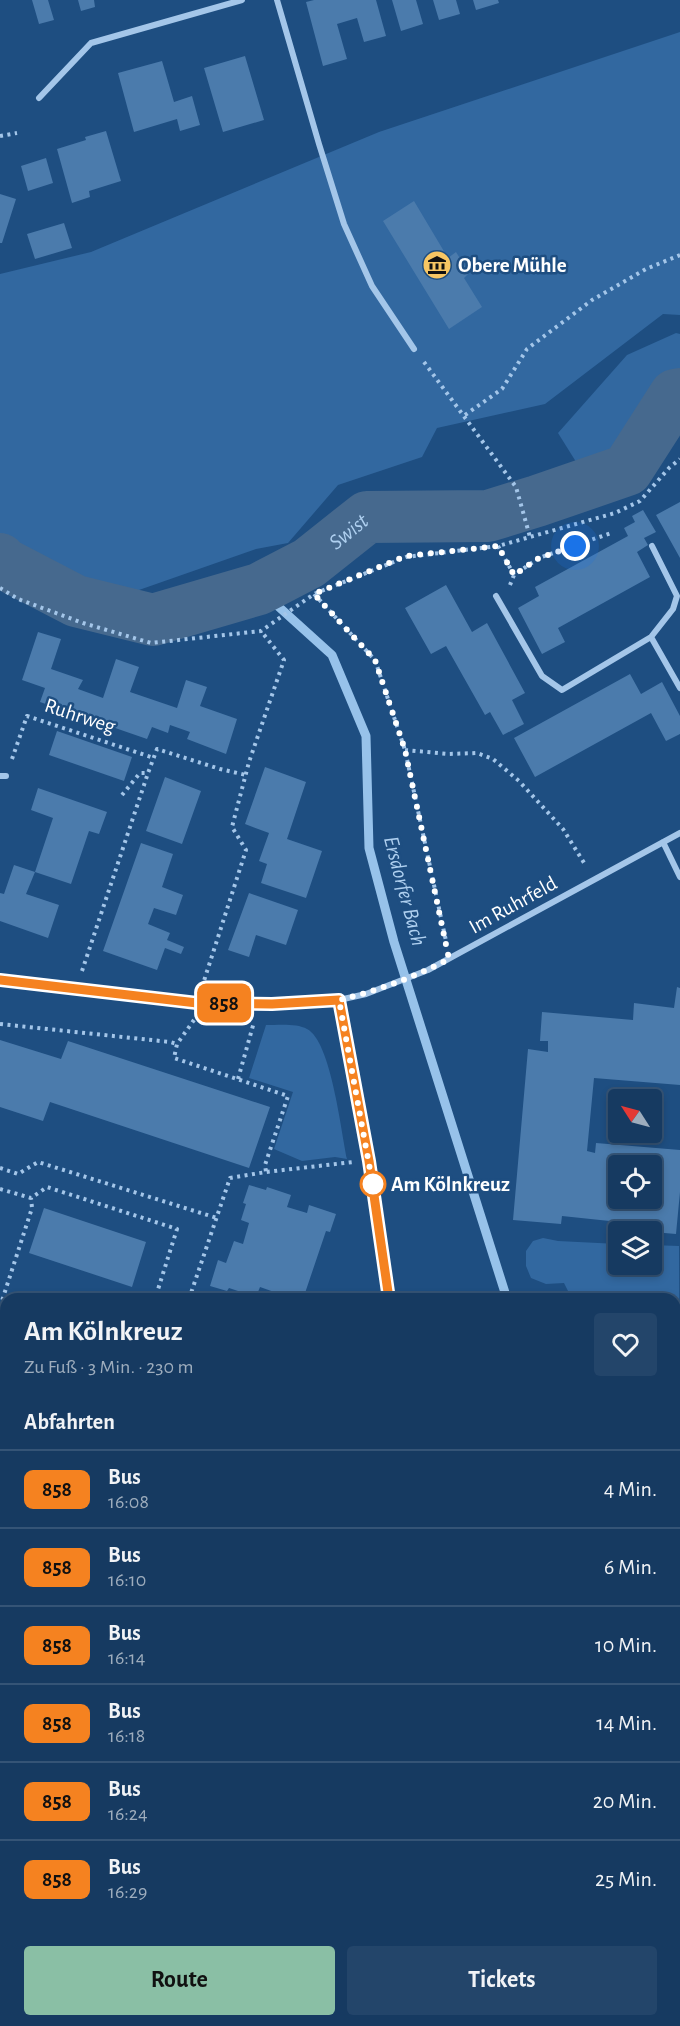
<!DOCTYPE html>
<html lang="de">
<meta charset="utf-8">
<style>
body{margin:0;font-family:"Alegreya Sans",sans-serif;background:#23456a;color:#f1f3f6;height:100vh;display:flex;flex-direction:column;font-size:22px;white-space:nowrap}
*{box-sizing:border-box;margin:0}
p{font-size:20px;color:#9eadbd}
.icon{flex:none;width:33px;height:33px;fill:none;stroke:currentColor;stroke-width:2;stroke-linecap:round;stroke-linejoin:round}
.map{position:relative;flex:1;overflow:hidden}
.drawer{position:absolute;left:0px;top:1293px;width:681px;height:734px;display:flex;flex-direction:column;background:#163a61;border-radius:18px 18px 0 0;box-shadow:0 3px 9px #0003,0 0 0 2px #355476}
.drawer>*{flex:none}
.badge{padding:0 12px;border-radius:9px;font-size:21px;line-height:39px}
.needle{width:39px;rotate:306deg}
.buttons{position:absolute;left:608px;top:1089px;display:grid;gap:12px}
.buttons a{display:grid;place-items:center;width:54px;height:54px;border-radius:6px;background:#163a61;box-shadow:0 3px 9px #0003,0 0 0 2px #355476;font-size:30px}
.you{position:absolute;width:30px;height:30px;margin:-15px;border:4px solid #fff;border-radius:50%;background:#1a73e8;box-shadow:0 0 0 9px #1a73e833}
.map>.badge{position:absolute;translate:-50% -50%;box-shadow:0 0 0 3px #fff}
h2{padding:0 24px;font-size:22px;line-height:54px}
.round{display:grid;place-items:center;flex:none;width:63px;height:63px;border-radius:6px;background:#23456a}
.head{display:flex;align-items:center;justify-content:space-between;height:102px;padding:0 24px}
h1{font-size:28px;font-weight:600;line-height:45px}
.primary-button{display:flex;gap:12px;margin-top:auto;padding:12px 24px}
.primary-button a{flex:1;height:69px;border-radius:6px;background:#8abfa5;color:#111;font-size:24px;font-weight:600;line-height:69px;text-align:center}
.primary-button a+a{background:#23456a;color:#f1f3f6}
ul{padding:0;list-style:none}
li{display:flex;align-items:center;gap:18px;height:78px;padding:0 24px;border-top:2px solid #355476}
li div{flex:1}
li b{display:block;font-size:22px}
li em{font-style:normal}
li .badge{min-width:66px;font-weight:700;text-align:center}
.map>svg:first-child{display:block}
.green{fill:#3268a0}
.lines{fill:none;stroke-linecap:round;stroke-linejoin:round}
.stream{stroke:#97c2ea;stroke-width:9}
.river{stroke:#46698e;stroke-width:52}
.building{fill:#4b7bac;fill-rule:evenodd}
.path{stroke:#a4c6e9;stroke-width:4;stroke-dasharray:3 4.5;stroke-linecap:butt}
.lane{stroke:#a4c6e9;stroke-width:4.5}
.street{stroke:#a4c6e9;stroke-width:6}
.secondary{stroke:#cfe2f7;stroke-width:12}
.line-casing{stroke:#fff;stroke-width:14}
.line{stroke:#f58220;stroke-width:9}
.walk{stroke:#fff;stroke-width:6;stroke-dasharray:0 10.8}
.stop-dot{fill:#fff;stroke:#f58220;stroke-width:3}
.labels{text-anchor:middle;dominant-baseline:central;stroke-width:5;stroke-linejoin:round;paint-order:stroke}
.poi-label{font-size:21px;font-weight:bold;fill:#fff;stroke:#1e4e81;text-anchor:start}
.street-label{font-size:21px;fill:#fff;stroke:#1e4e81}
.stop-label{font-size:21px;font-weight:bold;fill:#fff;stroke:#1e4e81;text-anchor:start}
.water-label{font-size:22px;font-style:italic;fill:#afd0f0;stroke:#1e4e81}
</style>
<div class="map">
<svg width="680" height="2026" viewBox="0 0 680 2026">
<rect width="100%" height="100%" fill="#1e4e81"/>
<path class="green" d="M680,32V315L663,314L545,404L437,428L422,457L338,485L288,543L256,549L119,597L0,534V274L91,252L379,132Z
M676,333L680,334V434L673,435L629,476L593,489L558,433L627,355Z
M266,1025C278,1025 297,1023 307,1029C331,1041 341,1131 347,1159L335,1157L302,1161L274,1149L293,1092L249,1078Z
M543,1238L558,1241L618,1244V1264H651V1245L679,1246L680,1436H675V1299H572L564,1283L546,1284L531,1278L526,1266V1251L533,1241Z"/>
<g class="lines">
<path class="stream" d="M259,589L332,655L366,736L369,848L394,942L507,1299
M675,1484L680,1488"/>
<path class="river" id="s1" d="M0,559L3,563L76,601L153,620L259,589L309,563L367,517L488,516L537,501L627,470L675,395L680,394"/>
</g>
<path class="building" d="M32,0H48L54,20L39,24Z
M78,0H94L95,7L81,11Z
M314,0H376L386,36L364,42L357,18L337,24L347,59L323,66L306,2Z
M392,0H416L423,24L401,31Z
M433,0H456L460,14L439,20Z
M473,0H498L499,3L476,10Z
M245,56L264,120L223,132L204,68Z
M162,61L174,102L192,96L200,125L180,131L177,119L134,132L118,73Z
M106,131L121,181L89,191L90,197L72,203L57,149L86,140L85,137Z
M46,158L53,183L28,191L21,166Z
M0,194L16,199L2,243H0Z
M414,201L448,258L456,252L469,273L464,278L482,307L449,329L383,221Z
M64,223L72,248L35,259L27,234Z
M680,502V558L656,515Z
M643,510L656,532L644,538L648,545L637,552L650,577L558,628L565,642L542,654L518,608L539,596L535,587L628,536L624,528L635,522L632,516Z
M446,585L472,632L487,623L525,693L512,700L524,724L503,735L490,712L485,715L446,646L431,654L405,608Z
M38,632L61,639L51,669L83,680L78,689L103,698L116,659L139,667L130,692L177,708L186,680L207,687L200,706L237,719L226,754L187,739L190,732L170,725L168,733L152,727L147,739L40,702L45,688L22,680Z
M630,674L641,694L662,682L680,716V734L666,741L651,713L535,777L514,738Z
M57,731L132,757L124,781L49,755Z
M265,767L306,782L287,839L322,851L306,898L261,883L267,864L259,861L269,833L245,824Z
M165,777L201,791L182,844L146,831Z
M38,788L107,812L99,834L89,831L71,884L35,872L53,818L31,810Z
M141,843L173,854L162,887L183,895L176,915L154,908L148,924L170,933L167,940L184,947L181,954L165,948L157,970L103,951Z
M14,865L35,872L26,894L59,905L48,938L0,921V893L4,894Z
M249,893L298,910L286,945L256,935L249,957L228,950Z
M677,987L680,988V1085L594,1078L587,1151L595,1153L596,1143L680,1150V1192L676,1234L618,1229L619,1222L562,1216L561,1224L513,1220L528,1049L548,1052V1041H540L542,1012L633,1020L634,1003L674,1008ZM618,1166H651V1198H618Z
M0,1040L61,1059L68,1041L270,1107L249,1168L50,1102L43,1121L0,1107Z
M249,1185L266,1190L267,1187L291,1195L287,1207L307,1213L309,1205L336,1214L330,1232L326,1231L303,1299H294L260,1287L256,1297L229,1288L227,1291L210,1286L218,1260L226,1263L234,1241L243,1244L249,1223L241,1220L246,1204L243,1203Z
M44,1208L146,1242L132,1287L29,1253Z
M0,1445L6,1447V1492L4,1491L2,1495L0,1494Z
M62,2020H116L117,2026H60L59,2021Z
M136,2020H228L230,2026H119Z"/>
<g class="lines">
<path class="path" d="M0,136L17,133
M424,362L516,487L530,537
M465,415L502,389L527,349L592,300L646,269L680,255
M498,546L514,575
M510,585L514,575L539,558L611,533
M0,588L18,599L83,623L151,643L261,631L314,594L406,557L498,546L615,513L640,501L669,468L680,459
M314,594L375,660L405,750L446,941
M405,750L449,754L477,753L493,759L519,781L563,829L586,866
M12,759L27,716L154,758
M122,795L140,773H148L157,749L220,769L246,775
M82,971L148,773
M202,987L246,850L232,827L249,762L284,660L261,631
M194,1020L177,1044L174,1058L288,1096L265,1165L266,1172
M0,1024L170,1042L177,1044
M238,1079L254,1022
M0,1168L18,1174L38,1162L217,1218
M0,1189L31,1198L47,1187L177,1229L155,1299
M189,1299L230,1178L266,1172L353,1162
M0,1307L32,1208L31,1198
M675,1388H680
M0,1526L6,1529
M0,1657L6,1659
M675,1974L680,1976"/>
<path class="lane" d="M0,1624L6,1608"/>
<path class="street" d="M277,0L319,144L344,224L372,286L414,349
M39,98L91,43L242,0
M496,596L542,676L562,690L651,637L680,688
M651,637L673,609L677,596L652,546
M0,776H6
M663,842L680,877
M0,980L197,1003L272,1004L339,1000L366,994L428,970L680,833
M339,1000L369,1161L389,1299
M0,1388H6"/>
<path class="secondary" d="M3,1694L6,1725
M0,1767L6,1757
M675,1944L680,1946
M0,1971L6,1992
M15,2020L16,2026"/>
</g>
<g class="lines">
<g class="line-casing">
<path id="line" d="M0,980L197,1003L272,1004L339,1000L369,1161L389,1299"/>
</g>
<use href="#line" class="line"/>
<path class="walk" d="M373,1184V1186L339,1000C377,991 415,977 449,959L405,750L375,660L314,594L406,556L498,546L514,575L539,558L575,546"/>
</g>
<defs>
<g id="museum-disc" transform="scale(1.5)"><circle r="9.5" fill="#f7c663" stroke="#1e4e81"/><path d="M0-6L6-3V-2H-6V-3ZM-5-1h2V3h-2ZM-1-1h2V3h-2ZM3-1h2V3H3ZM-6 4H6V6H-6Z" fill="#111"/></g>
</defs>
<g fill-rule="evenodd">
<use href="#museum-disc" x="437" y="265"/>
</g>
<circle class="stop-dot" cx="373" cy="1184" r="12"/>
<g class="labels">
<g class="poi-label">
<text x="458" y="265">Obere Mühle</text>
</g>
<g class="street-label">
<text transform="translate(80 716) rotate(18)">Ruhrweg</text>
<text transform="translate(513 905) rotate(-29)">Im Ruhrfeld</text>
</g>
<g class="stop-label">
<text x="391" y="1184">Am Kölnkreuz</text>
</g>
<g class="water-label">
<text stroke="none"><textPath href="#s1" startOffset="384">Swist</textPath></text>
<text transform="translate(405 891) rotate(75)">Ersdorfer Bach</text>
</g>
</g>
</svg>
<div class="buttons">
<a><svg class="needle" viewBox="-14 -14 28 28"><path d="M0-13l5 13h-10z" fill="#e53935"/><path d="M0 13l5-13h-10z" fill="#9eadbd"/></svg></a>
<a><svg class="icon" aria-label="locate" viewBox="0 0 24 24"><circle cx="12" cy="12" r="6"/><path d="M12 2v4M12 18v4M2 12h4M18 12h4"/></svg></a>
<a><svg class="icon" aria-label="layers" viewBox="0 0 24 24"><path d="M12 4l9 5-9 5-9-5zM3 14l9 5 9-5"/></svg></a>
</div>
<div class="you" style="left:575px;top:546px"></div>
<b class="badge" style="left:224px;top:1003px;background:#f58220;color:#111">858</b>
<section class="drawer">
<div class="head"><div><h1>Am Kölnkreuz</h1><p>Zu Fuß · 3 Min. · 230 m</p></div><a class="round"><svg class="icon" aria-label="heart" viewBox="0 0 24 24"><path d="M12 20l-8-8c-3-5 5-10 8-4 3-6 11-1 8 4z"/></svg></a></div>
<h2>Abfahrten</h2>
<ul>
<li><span class="badge" style="background:#f58220;color:#111">858</span><div><b>Bus</b><p>16:08</p></div><em>4 Min.</em></li>
<li><span class="badge" style="background:#f58220;color:#111">858</span><div><b>Bus</b><p>16:10</p></div><em>6 Min.</em></li>
<li><span class="badge" style="background:#f58220;color:#111">858</span><div><b>Bus</b><p>16:14</p></div><em>10 Min.</em></li>
<li><span class="badge" style="background:#f58220;color:#111">858</span><div><b>Bus</b><p>16:18</p></div><em>14 Min.</em></li>
<li><span class="badge" style="background:#f58220;color:#111">858</span><div><b>Bus</b><p>16:24</p></div><em>20 Min.</em></li>
<li><span class="badge" style="background:#f58220;color:#111">858</span><div><b>Bus</b><p>16:29</p></div><em>25 Min.</em></li>
</ul>
<div class="primary-button"><a>Route</a><a>Tickets</a></div>
</section>
</div>
